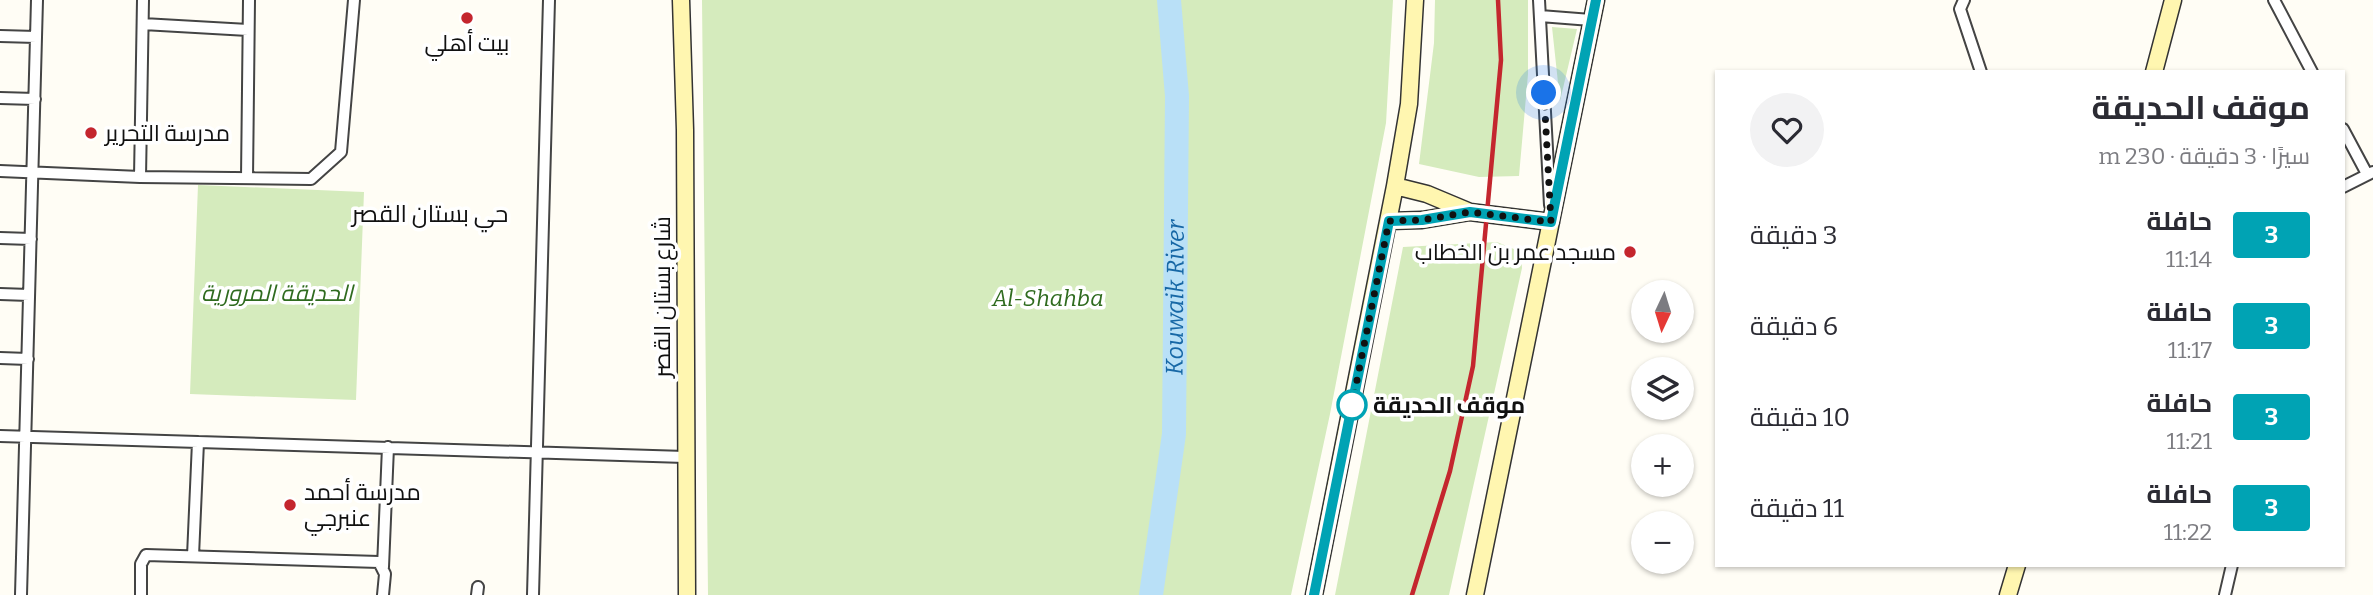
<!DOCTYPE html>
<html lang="ar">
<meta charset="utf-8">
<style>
body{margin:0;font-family:Bitter,Cairo,serif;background:#f2f2f3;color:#2b2b33;direction:rtl;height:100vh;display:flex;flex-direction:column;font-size:26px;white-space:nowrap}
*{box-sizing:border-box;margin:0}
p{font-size:23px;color:#7c7c81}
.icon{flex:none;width:38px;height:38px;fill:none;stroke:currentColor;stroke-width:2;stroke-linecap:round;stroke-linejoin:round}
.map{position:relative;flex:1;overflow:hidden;direction:ltr}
.details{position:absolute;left:1715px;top:70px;width:630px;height:497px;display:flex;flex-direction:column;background:#fff;border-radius:0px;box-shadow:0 2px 5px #0004;direction:rtl}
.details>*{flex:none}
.badge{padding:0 14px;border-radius:5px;font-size:24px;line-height:46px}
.needle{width:46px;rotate:184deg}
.buttons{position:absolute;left:1631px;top:280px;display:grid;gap:14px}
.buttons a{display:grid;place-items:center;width:63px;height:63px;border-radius:50%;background:#fff;box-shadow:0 2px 5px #0004;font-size:35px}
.you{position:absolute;width:35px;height:35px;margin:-18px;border:5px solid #fff;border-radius:50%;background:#1a73e8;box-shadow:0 0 0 10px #1a73e833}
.map>.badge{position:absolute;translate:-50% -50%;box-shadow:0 0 0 4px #fff}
.round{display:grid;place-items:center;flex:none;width:74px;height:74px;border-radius:37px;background:#f2f2f3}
.head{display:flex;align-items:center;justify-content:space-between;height:119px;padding:0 35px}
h1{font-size:33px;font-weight:700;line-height:52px}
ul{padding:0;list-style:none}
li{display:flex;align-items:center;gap:21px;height:91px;padding:0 35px}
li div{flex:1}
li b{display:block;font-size:26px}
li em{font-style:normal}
li .badge{min-width:77px;font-weight:700;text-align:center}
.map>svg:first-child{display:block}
.green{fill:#d5ebbd}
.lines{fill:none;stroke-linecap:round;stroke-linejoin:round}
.river{stroke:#b9e0f7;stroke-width:24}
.street-casing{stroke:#444;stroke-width:14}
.secondary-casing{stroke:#333;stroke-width:19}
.street{stroke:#fff;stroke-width:10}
.secondary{stroke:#fff6b0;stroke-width:16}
.rail{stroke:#c4262e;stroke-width:4.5}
.line-casing{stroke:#fff;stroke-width:16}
.line{stroke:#00a3b4;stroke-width:10}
.walk{stroke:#111;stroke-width:7;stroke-dasharray:0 12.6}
.poi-dot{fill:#c4262e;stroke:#fff;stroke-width:2.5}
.stop-dot{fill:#fff;stroke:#00a3b4;stroke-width:3.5}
.labels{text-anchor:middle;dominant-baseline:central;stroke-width:7;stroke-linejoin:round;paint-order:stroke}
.poi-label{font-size:23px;fill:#111;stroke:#fff;text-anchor:start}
.park-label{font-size:23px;font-style:italic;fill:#2f6b1f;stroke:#fff}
.street-label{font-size:23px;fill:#111;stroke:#fff}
.stop-label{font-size:23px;font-weight:bold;fill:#111;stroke:#fff;text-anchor:start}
.neighbourhood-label{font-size:24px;fill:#111;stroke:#fff}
.water-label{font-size:24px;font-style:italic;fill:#1768a6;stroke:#fff}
</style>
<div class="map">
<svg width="2373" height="595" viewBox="0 0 2373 595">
<rect width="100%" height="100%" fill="#fffdf5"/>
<path class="green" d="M702,0H1393L1386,123L1330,414L1291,595H708Z
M1435,0H1528V74L1519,176L1479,177L1419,164L1434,43Z
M1552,27L1577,29L1560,101Z
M198,185L364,192L356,400L190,394Z
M1497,242L1521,252L1522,268L1449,595H1335L1403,247Z"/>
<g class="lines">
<path class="river" id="s1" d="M1151,595L1174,434L1177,96L1169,0"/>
<g class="street-casing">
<path id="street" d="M1539,0L1550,205
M1964,0L1960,9L1981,72
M2274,0L2312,72
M1540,16L1591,20
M143,24L248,30
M0,36L36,37
M0,98L35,99
M2343,129L2367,174
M0,171L140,177L311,179L341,152L354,0
M140,177L143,0
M247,178L249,0
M2343,187L2373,172
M0,238L31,239
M0,294L29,295
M0,358L28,359
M0,436L685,457
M193,556L198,442
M383,567L388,447
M21,595L37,0
M141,595V564L146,555L379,562L385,574L383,595
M477,595L478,587
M533,595L549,0
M2225,595L2232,565"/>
</g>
<g class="secondary-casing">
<path id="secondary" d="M681,0L685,130L687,595
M2154,72L2173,0
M1395,186L1427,194L1470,212L1551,222
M1389,221L1422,220L1470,212
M1314,595L1395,186L1409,104L1415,0
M1475,595L1596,0
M2008,595L2017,565"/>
</g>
<use href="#street" class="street"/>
<use href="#secondary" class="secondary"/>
<path class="rail" d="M1412,595L1450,471L1473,366L1501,60L1498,0"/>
</g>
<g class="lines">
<g class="line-casing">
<path id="line" d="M1314,595L1389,221L1422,220L1470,212L1551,222L1596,0"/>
</g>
<use href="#line" class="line"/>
<path class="walk" d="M1352,405L1389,221L1422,220L1470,212L1551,222L1544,93"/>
</g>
<g class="poi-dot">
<circle cx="467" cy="18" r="7"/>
<circle cx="91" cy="133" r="7"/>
<circle cx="1630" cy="252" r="7"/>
<circle cx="290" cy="505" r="7"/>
</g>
<circle class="stop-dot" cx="1352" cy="405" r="14"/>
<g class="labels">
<g class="poi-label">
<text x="467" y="43" text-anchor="middle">بيت أهلي</text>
<text x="105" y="133">مدرسة التحرير</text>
<text x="1616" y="252" text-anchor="end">مسجد عمر بن الخطاب</text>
<text x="304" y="492">مدرسة أحمد<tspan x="304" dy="26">عنبرجي</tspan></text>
</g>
<g class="park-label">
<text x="277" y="293">الحديقة المرورية</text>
<text x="1048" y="298">Al-Shahba</text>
</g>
<g class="street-label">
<text transform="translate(662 297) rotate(-90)">شارع بستان القصر</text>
</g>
<g class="stop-label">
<text x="1373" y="405">موقف الحديقة</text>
</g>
<g class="neighbourhood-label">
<text x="430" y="214">حي بستان القصر</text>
</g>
<g class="water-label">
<text stroke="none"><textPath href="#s1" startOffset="299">Kouwaik River</textPath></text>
</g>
</g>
</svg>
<div class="buttons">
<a><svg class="needle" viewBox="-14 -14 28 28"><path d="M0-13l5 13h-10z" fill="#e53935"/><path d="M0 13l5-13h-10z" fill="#7c7c81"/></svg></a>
<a><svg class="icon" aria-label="layers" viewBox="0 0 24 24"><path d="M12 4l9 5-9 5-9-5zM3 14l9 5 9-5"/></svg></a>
<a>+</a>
<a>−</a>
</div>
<div class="you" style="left:1544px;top:93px"></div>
<section class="details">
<div class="head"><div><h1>موقف الحديقة</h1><p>سيرًا · 3 دقيقة · 230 m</p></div><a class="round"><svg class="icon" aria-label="heart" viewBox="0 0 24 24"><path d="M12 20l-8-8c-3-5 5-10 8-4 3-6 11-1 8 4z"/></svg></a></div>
<ul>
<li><span class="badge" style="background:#00a3b4;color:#fff">3</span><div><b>حافلة</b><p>11:14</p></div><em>3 دقيقة</em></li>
<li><span class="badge" style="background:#00a3b4;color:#fff">3</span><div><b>حافلة</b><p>11:17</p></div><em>6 دقيقة</em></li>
<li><span class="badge" style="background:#00a3b4;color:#fff">3</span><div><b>حافلة</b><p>11:21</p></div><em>10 دقيقة</em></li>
<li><span class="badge" style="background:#00a3b4;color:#fff">3</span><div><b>حافلة</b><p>11:22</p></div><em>11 دقيقة</em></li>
</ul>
</section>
</div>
